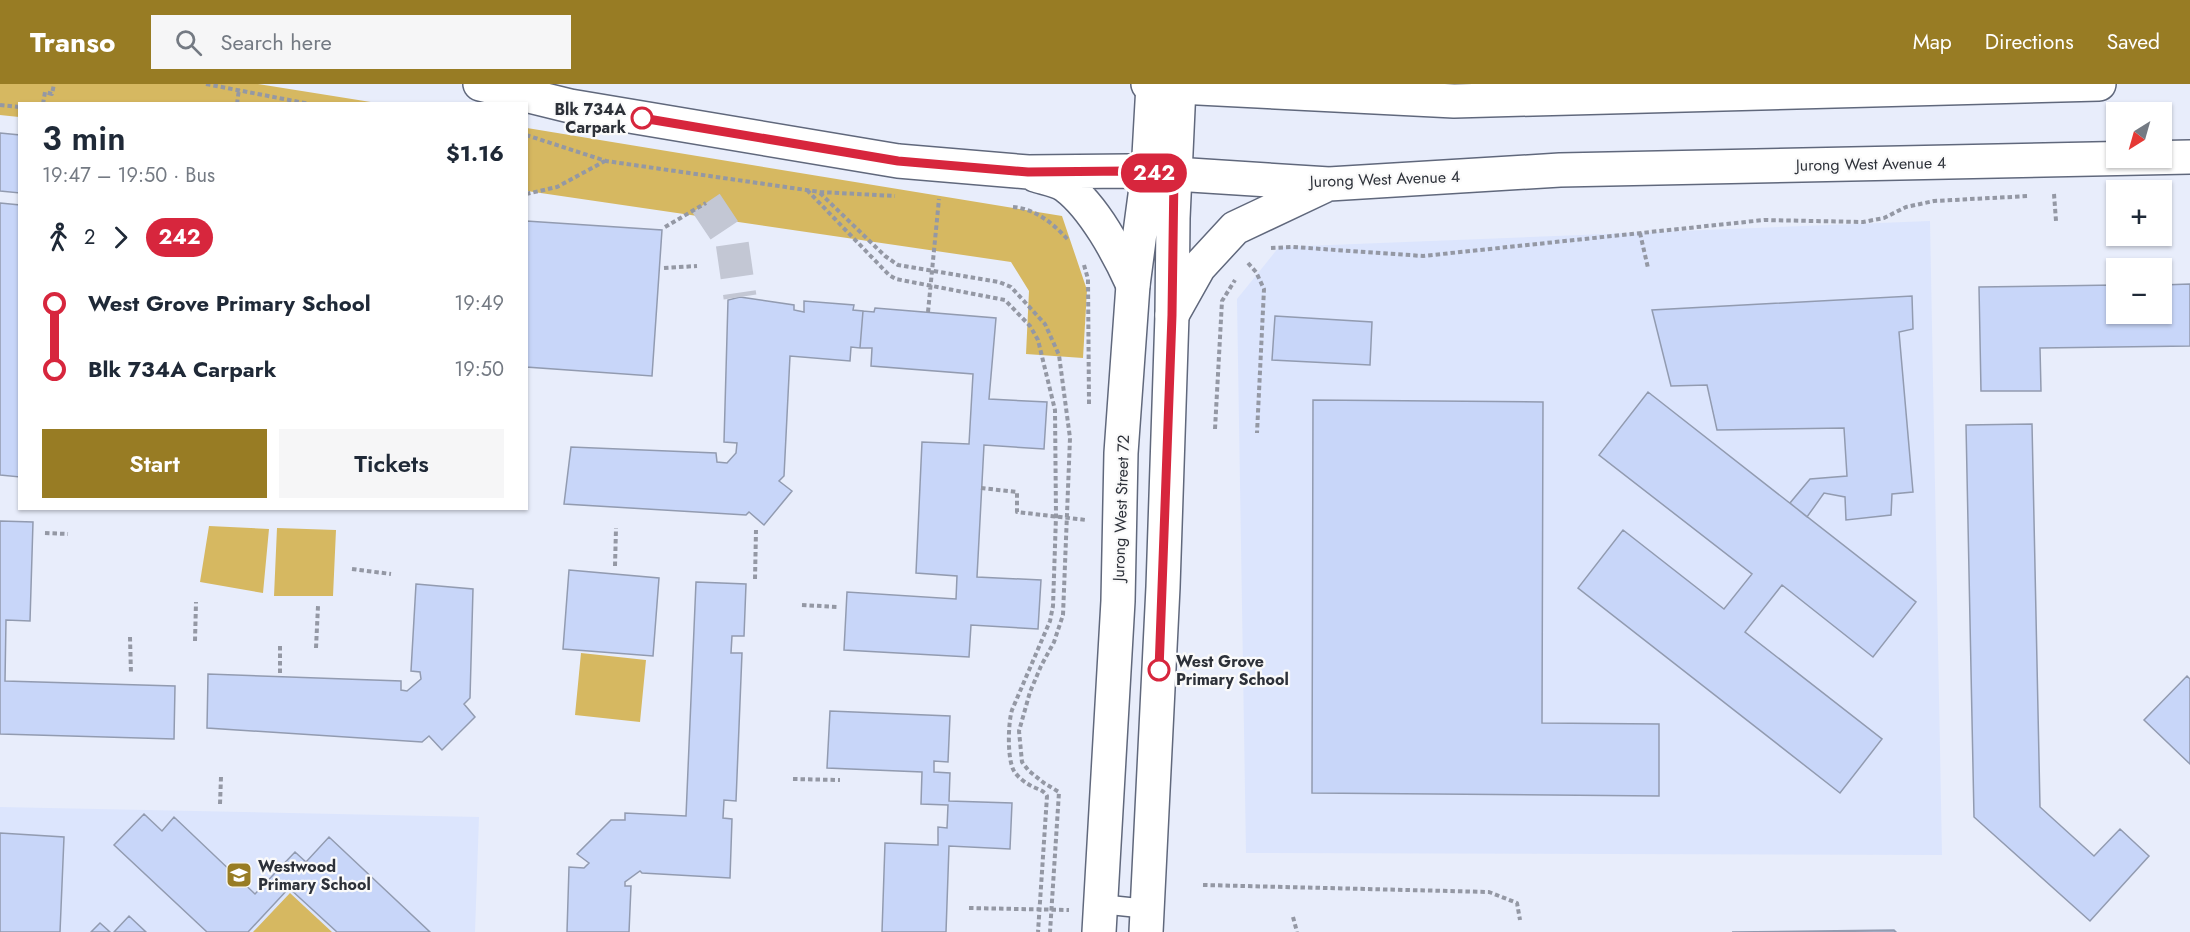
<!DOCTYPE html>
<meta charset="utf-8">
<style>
body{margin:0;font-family:Jost,sans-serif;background:#f6f6f7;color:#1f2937;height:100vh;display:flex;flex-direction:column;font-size:22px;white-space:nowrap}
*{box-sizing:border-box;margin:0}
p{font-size:20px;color:#747a83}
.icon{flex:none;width:33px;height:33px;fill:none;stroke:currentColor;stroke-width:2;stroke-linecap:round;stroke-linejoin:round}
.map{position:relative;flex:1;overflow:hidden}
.details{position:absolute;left:18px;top:18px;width:510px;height:408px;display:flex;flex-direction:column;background:#fff;border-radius:0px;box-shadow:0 2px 4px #0004}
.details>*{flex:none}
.badge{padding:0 12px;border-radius:20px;font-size:21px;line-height:39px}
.needle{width:39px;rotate:217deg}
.controls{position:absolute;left:2106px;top:18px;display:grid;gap:12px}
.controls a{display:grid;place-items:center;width:66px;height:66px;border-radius:0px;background:#fff;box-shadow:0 2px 4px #0004;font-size:30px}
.map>.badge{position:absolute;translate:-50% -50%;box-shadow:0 0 0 3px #fff}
.legs{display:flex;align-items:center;gap:9px;height:66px;padding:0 24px;font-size:20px}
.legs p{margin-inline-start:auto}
.headline{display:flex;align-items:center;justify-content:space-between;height:102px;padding:0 24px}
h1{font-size:33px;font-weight:600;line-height:45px}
.button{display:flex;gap:12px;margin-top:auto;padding:12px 24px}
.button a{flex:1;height:69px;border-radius:0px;background:#987c24;color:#fff;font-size:24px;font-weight:600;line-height:69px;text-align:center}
.button a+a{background:#f6f6f7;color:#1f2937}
ul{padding:0 24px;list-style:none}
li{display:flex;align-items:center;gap:21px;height:66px;font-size:22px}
li i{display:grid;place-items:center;width:9px;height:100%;margin:0 8px;background:currentColor}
li i::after{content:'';width:15px;height:15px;margin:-8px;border:4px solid;border-radius:50%;background:#fff}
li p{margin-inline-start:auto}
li:first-child i{background:linear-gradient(#0000 50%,currentColor 0)}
li:last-child i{background:linear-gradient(currentColor 50%,#0000 0)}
header{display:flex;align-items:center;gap:36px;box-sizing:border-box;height:84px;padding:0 30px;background:#987c24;color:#fff}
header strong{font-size:28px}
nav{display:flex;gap:33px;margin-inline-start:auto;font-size:21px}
.search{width:420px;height:54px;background:#f6f6f7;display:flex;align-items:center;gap:15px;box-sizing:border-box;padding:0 21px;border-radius:0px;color:#747a83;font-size:22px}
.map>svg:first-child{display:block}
.built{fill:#dce5fd}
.green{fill:#d6b861}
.building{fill:#c8d6f9;stroke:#929bb0;stroke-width:1.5}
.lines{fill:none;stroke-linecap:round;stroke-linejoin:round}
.street-tunnel{stroke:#c3c7d4;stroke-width:33;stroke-dasharray:33 16;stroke-linecap:butt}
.lane-casing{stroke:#60687c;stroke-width:21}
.street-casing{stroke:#60687c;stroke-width:36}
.secondary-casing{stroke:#60687c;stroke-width:36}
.path{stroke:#9498a4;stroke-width:4;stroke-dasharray:4.5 3;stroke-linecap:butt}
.lane{stroke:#fff;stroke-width:18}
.street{stroke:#fff;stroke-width:33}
.secondary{stroke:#fff;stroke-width:33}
.line-1-casing{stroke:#fff;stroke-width:14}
.line-1{stroke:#d7263d;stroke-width:9}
.stop-1-dot{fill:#fff;stroke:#d7263d;stroke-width:3}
.labels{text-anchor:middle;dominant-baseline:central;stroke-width:4.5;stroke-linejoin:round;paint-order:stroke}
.stop-label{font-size:16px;font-weight:bold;fill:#2d3139;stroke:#fafafa;text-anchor:end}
.street-label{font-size:16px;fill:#2d3139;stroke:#fafafa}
.poi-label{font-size:16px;font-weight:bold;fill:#2d3139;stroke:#fafafa;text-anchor:start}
</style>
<header>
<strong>Transo</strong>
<div class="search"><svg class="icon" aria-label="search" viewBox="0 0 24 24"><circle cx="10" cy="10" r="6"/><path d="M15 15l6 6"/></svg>Search here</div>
<nav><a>Map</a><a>Directions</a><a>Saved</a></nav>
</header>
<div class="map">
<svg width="2190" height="848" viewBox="0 0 2190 848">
<rect width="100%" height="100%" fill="#e8edfb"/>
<path class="built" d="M1930,137L1942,771L1246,769L1237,215L1279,163Z
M0,723L479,733L475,848H0Z"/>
<path class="green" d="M0,0H258L377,19L20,20L19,33L0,31Z
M527,44L1062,132L1087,206L1083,274L1026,270L1029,207L1011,178L527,107Z
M209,442L269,445L263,509L200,498Z
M277,444L336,446L333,512H274Z
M581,569L646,576L640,638L575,631Z
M290,809L332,848H253Z"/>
<path class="building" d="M0,49L20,51V109L0,107Z
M0,119L20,121V393L0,391Z
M526,137L662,146L652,292L526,283Z
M2190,200V262L2040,264L2041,307H1981L1979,203L2116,201V230H2162V201Z
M1912,212L1913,245L1899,248L1913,408L1892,410L1891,431L1846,436L1845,413L1824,409L1807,433L1790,419L1810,395L1847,392L1844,344L1717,346L1707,301L1671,302L1652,226Z
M740,213L794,221V226L804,228V217L854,221L853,226L863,227L860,264L851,263L850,277L790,272L784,392L779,397L792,407L764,441L749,428L746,431L564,420L571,363L716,369L717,378L727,379L736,369L737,359L724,358L728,216Z
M875,224L996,234L989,315L1047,318L1044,365L984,361L977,493L1041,496L1038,545L971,541L969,573L844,566L847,508L956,515L957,492L916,489L922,358L969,360L973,290L871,282L872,264H860L863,227L874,228Z
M1275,232L1372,238L1370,281L1272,276Z
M1648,308L1916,518L1873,573L1782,501L1745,548L1882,655L1840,709L1578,504L1623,446L1724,525L1752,490L1599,371Z
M1313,316L1543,318L1542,639L1659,640V712L1312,709Z
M2032,340L2040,723L2094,772L2120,745L2149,772L2090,837L1974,733L1966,341Z
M0,437L33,438L30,537L6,536L5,597L175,602L174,655L0,650Z
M569,486L659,494L653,572L563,565Z
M696,498L746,500L744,552H732L731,569H742L736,717L724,716L723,734L732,735L730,794L642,789L640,787L625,798V802H631L629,848H567L569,783L584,784L589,779L577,770L611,736H625V729L686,732Z
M416,500L473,505L470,614L464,620L475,633L442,666L429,652L422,658L207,644L208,590L401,597V606L407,607L421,595L420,588L411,587Z
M2187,592L2190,595V680L2144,636Z
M830,627L950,632L948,678L934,677V688L950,689L949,717L1012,719L1010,765L949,762L946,848H882L885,759L938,761V743L947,744L948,721L921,720L922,688L827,684Z
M144,730L162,747L174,733L255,810L295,768L306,778L329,753L430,848H337L289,804L248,848H207L114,761Z
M0,749L64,753L60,848H0Z
M129,832L146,848H114Z
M100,839L110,848H91Z
M1894,846L1896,848H1732Z"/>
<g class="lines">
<path class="street-tunnel" d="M706,119L732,158L740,213"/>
<g class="lane-casing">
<path id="lane" d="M1100,820L1148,825"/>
</g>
<g class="street-casing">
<path id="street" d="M1099,848L1118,517L1121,369L1133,201L1148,89L1153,1
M1146,848L1163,503L1172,231L1173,134L1179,3"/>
</g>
<g class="secondary-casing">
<path id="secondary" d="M480,0L570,22L898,77L1028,88L1128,87L1329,100L1560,86L2190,73
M1148,0L1179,3L1454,17L2099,0
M1035,91C1044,94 1058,96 1066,102C1094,123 1119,170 1133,201
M1172,231L1199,183L1235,144L1324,102"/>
</g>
<path class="path" d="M206,0L310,20
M43,20L45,8L52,10L54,0
M237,20L239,5
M0,21L20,23
M526,51L606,77L820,108L895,112
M807,106L889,191L896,195L1005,216L1030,242L1038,256L1055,326L1056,432L1053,522L1050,537L1012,626C1008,639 1007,675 1014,687C1017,692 1023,697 1028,700C1035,705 1043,705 1047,712L1038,848
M820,109L885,172L898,181L999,198L1011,203L1045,240L1059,271L1070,354L1063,531L1054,558L1041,582L1030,608L1019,647L1022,678L1029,687L1044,699L1059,708L1050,848
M526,110L557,103L605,77
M2054,110L2056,137
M1013,123C1036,125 1054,140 1069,157
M665,143L706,119
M1640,149L1648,184
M1271,164L1293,163L1423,172L1764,136L1863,138L1884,134L1906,123L1934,117L2029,112
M1248,179L1256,188L1264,205L1257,349
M1084,181L1088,195L1089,320
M664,184L697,182
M928,228L939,115
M1215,345L1222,217L1235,196
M981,404L1017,408V428L1086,436
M45,449L68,450
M615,482L616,444
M352,485L391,490
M755,495L756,446
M802,521L838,523
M130,553L131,590
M195,557L196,518
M280,562V589
M316,564L318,522
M793,695L840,696
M220,720L221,693
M1203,801L1489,808L1517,819L1520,836
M969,824L1069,826
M1293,833L1297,848"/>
<use href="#lane" class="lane"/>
<use href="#street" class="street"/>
<use href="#secondary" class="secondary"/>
</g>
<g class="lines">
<g class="line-1-casing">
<path id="line-1" d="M642,34L898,77L1028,88L1128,87L1174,90L1172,231L1159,586"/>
</g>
<use href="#line-1" class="line-1"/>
</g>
<defs>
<g id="school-square" transform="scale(1.35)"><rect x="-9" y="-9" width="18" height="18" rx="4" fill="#987c24" stroke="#fafafa"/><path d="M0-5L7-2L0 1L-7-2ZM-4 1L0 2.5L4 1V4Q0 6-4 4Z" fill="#fff"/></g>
</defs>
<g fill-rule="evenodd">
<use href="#school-square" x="239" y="791"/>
</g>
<g class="stop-1-dot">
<circle cx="642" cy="34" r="10"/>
<circle cx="1159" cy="586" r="10"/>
</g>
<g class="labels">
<g class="stop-label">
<text x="626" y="25">Blk 734A<tspan x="626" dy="18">Carpark</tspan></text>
<text x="1176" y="577" text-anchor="start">West Grove<tspan x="1176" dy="18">Primary School</tspan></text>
</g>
<g class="street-label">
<text transform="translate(1871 80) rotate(-1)">Jurong West Avenue 4</text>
<text transform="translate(1385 95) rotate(-2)">Jurong West Avenue 4</text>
<text transform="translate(1121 424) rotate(-88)">Jurong West Street 72</text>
</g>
<g class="poi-label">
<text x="258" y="782">Westwood<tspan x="258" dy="18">Primary School</tspan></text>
</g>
</g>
</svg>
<div class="controls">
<a><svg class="needle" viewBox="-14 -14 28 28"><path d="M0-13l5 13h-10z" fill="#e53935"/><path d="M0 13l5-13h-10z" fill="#747a83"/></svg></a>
<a>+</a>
<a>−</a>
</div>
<b class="badge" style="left:1154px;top:89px;background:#d7263d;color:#fff">242</b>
<section class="details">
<div class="headline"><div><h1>3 min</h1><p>19:47 – 19:50 · Bus</p></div><b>$1.16</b></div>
<div class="legs"><svg class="icon" aria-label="walk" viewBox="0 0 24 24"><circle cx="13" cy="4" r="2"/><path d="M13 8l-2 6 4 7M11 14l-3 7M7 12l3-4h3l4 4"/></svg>2<svg class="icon" aria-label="forward" viewBox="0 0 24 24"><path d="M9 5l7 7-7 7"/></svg><b class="badge" style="background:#d7263d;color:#fff">242</b></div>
<ul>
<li><i style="color:#d7263d"></i><b>West Grove Primary School</b><p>19:49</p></li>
<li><i style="color:#d7263d"></i><b>Blk 734A Carpark</b><p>19:50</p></li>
</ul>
<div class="button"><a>Start</a><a>Tickets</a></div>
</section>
</div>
